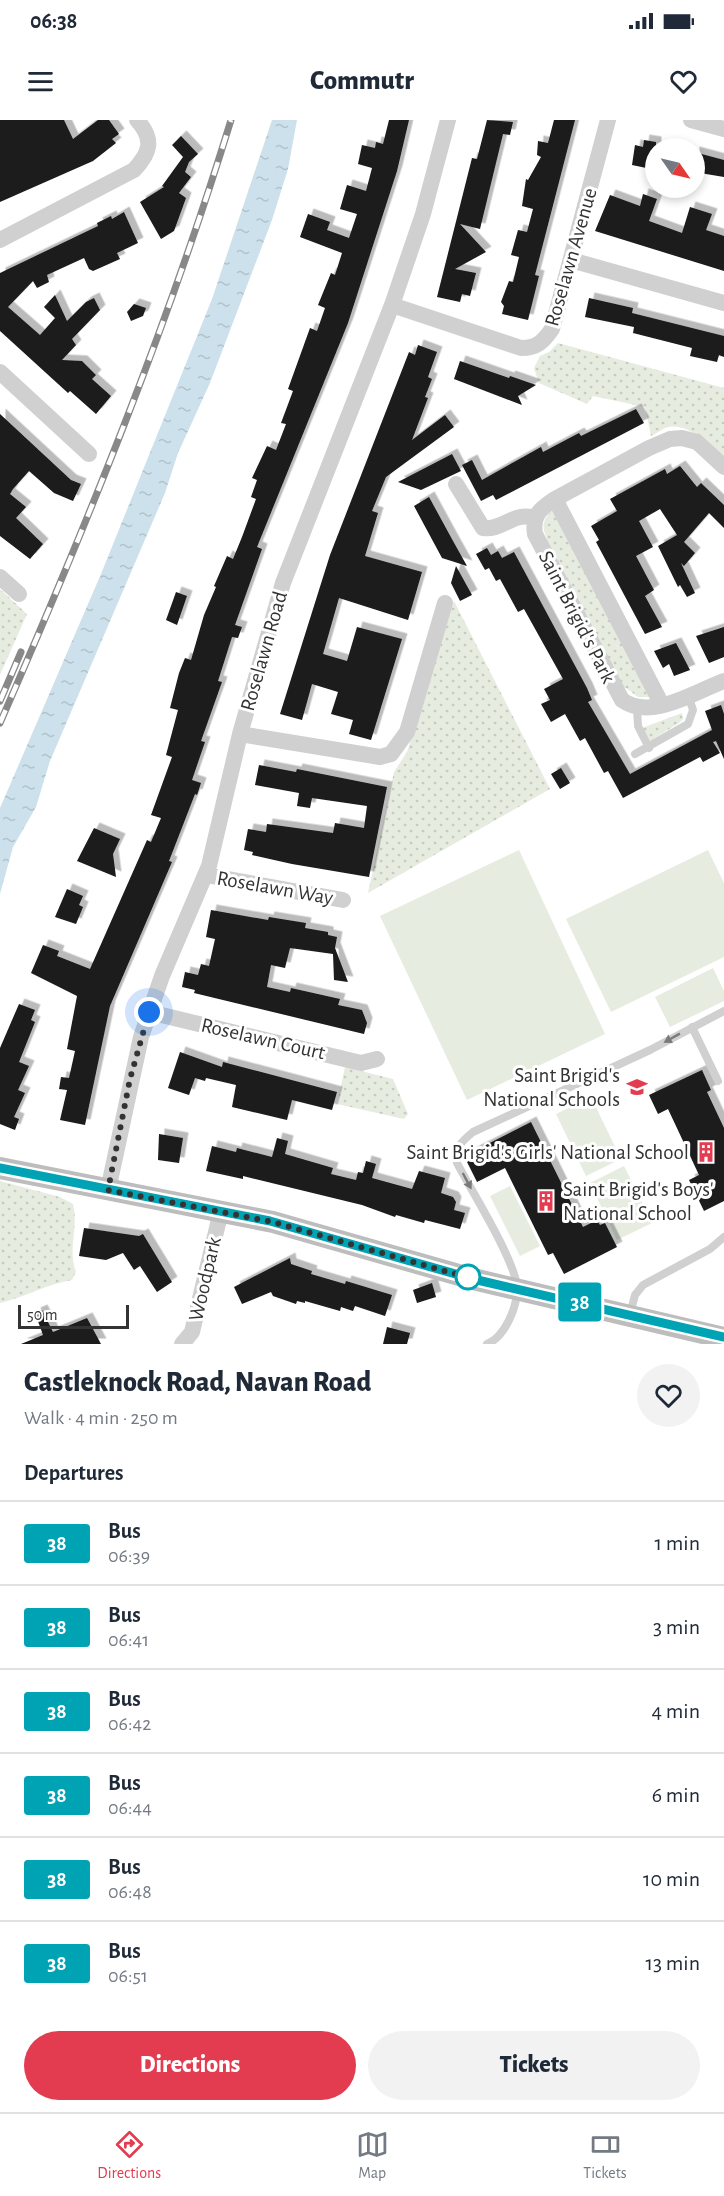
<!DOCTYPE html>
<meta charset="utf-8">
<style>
body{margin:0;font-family:"Alegreya Sans",sans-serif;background:#f2f2f3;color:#1f2937;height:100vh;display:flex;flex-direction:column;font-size:22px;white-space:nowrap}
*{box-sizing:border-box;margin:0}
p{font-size:20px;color:#747a83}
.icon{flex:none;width:33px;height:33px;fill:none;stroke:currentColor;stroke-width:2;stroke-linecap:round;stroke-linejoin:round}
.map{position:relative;height:1224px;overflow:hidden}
.drawer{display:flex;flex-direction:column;background:#fff;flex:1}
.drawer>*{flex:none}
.badge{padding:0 12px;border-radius:4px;font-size:21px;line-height:39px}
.needle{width:39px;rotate:124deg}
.fabs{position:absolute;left:645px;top:18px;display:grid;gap:12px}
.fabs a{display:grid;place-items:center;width:60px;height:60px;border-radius:50%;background:#fff;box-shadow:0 3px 9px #0003;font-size:30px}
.scale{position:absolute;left:18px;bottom:15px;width:111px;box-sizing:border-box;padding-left:6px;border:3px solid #333;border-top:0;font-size:16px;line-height:21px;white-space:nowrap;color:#333;-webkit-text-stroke:4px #fff;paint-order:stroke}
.you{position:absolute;width:30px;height:30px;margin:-15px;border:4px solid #fff;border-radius:50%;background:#1a73e8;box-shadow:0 0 0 9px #1a73e833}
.map>.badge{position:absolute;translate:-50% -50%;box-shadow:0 0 0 3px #fff}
h2{padding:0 24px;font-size:22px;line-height:54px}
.round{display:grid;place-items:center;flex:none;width:63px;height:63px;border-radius:32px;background:#f2f2f3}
.headline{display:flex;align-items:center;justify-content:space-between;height:102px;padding:0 24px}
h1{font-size:28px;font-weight:800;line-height:45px}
.action{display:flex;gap:12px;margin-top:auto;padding:12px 24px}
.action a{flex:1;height:69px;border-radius:36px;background:#e33c50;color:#fff;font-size:24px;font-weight:800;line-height:69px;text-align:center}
.action a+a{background:#f2f2f3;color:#1f2937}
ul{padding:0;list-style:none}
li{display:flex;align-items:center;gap:18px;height:84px;padding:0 24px;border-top:2px solid #e0e1e3}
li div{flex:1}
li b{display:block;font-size:22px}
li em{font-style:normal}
li .badge{min-width:66px;font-weight:700;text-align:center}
.status{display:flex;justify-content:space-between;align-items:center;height:42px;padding:0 30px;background:#fff;direction:ltr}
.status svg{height:16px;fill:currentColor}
header{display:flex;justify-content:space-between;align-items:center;height:78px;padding:0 24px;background:#fff;font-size:27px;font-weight:800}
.tabs{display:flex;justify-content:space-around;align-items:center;height:84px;border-top:2px solid #e0e1e3;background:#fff;font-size:16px;color:#747a83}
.tabs a{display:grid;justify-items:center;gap:3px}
.tabs .on{color:#e33c50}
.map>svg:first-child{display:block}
.grass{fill:url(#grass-dots)}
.pitch{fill:#e6ecdf}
.water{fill:url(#water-ripples)}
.building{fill:#1a1a1a;filter:url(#shadow)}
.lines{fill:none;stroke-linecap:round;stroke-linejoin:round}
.service{stroke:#d0d0d0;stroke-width:8}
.minor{stroke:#d0d0d0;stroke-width:16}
.secondary{stroke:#bdbdbd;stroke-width:22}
.rail-casing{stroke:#888;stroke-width:7}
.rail{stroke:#fff;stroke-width:4.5;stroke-dasharray:14;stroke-linecap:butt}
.oneway{fill:#7a7a7a}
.line-casing{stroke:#fff;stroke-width:14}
.line{stroke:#00a3b4;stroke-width:9}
.walk{stroke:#333;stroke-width:6;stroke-dasharray:0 10.8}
.stop-dot{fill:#fff;stroke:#00a3b4;stroke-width:3}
.labels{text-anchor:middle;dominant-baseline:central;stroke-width:6;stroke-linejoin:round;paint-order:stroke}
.street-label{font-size:21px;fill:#333;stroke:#fff}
.poi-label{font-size:21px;fill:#333;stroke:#fff;text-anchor:end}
</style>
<div class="status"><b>06:38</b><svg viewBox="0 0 49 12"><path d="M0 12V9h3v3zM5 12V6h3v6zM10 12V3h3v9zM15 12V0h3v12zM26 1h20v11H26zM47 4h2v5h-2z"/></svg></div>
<header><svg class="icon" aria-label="menu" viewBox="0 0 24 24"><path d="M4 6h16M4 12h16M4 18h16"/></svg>Commutr<svg class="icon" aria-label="heart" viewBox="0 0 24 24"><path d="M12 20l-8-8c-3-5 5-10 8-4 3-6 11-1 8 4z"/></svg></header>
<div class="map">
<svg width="724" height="1224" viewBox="0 0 724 1224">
<defs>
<pattern id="grass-dots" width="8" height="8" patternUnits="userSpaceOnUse" patternTransform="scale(1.5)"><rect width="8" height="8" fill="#e6ecdf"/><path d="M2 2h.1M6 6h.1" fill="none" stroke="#c6cbc0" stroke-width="1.8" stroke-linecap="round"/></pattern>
<pattern id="water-ripples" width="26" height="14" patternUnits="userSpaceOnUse" patternTransform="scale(1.5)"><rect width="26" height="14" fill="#cce1eb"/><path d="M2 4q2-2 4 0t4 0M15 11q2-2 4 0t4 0" fill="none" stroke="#b0c2ca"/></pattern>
<filter id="shadow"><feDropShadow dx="5.5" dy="-5.5" stdDeviation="0" flood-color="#0004"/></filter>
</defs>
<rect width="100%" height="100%" fill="#fff"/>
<path class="grass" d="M558,223L724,268V339C710,327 690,303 669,307C663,308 656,314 651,316L645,287L593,276L587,284L539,263L534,248L540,236L549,232Z
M554,390L652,577H638L626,568L622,569L543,420L547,418C541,406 543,397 554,390Z
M0,469L27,494L0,555Z
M454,481L550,669L368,773L394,652L407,632Z
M682,593L683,599L679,603L650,621L642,608Z
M345,947L393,959L408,994L404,999L337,984Z
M0,1061L60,1077L73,1084C79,1108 67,1128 76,1152L72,1160C47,1164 25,1177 0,1183Z"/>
<path class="pitch" d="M519,730L605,914L467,980L380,796Z
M708,730L724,763V837L611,892L566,799Z
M713,848L724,871V881L670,907L655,877Z
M591,977L621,1039L586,1056L556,994Z
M624,1046L652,1103L617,1120L590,1063Z
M510,1066L540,1126L520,1136L490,1076Z"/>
<path class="water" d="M272,0H297L288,49L272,100L210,263L178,333L165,373L50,641L36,687L13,727L0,774V688L101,454L212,179Z"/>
<path class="building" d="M0,0H64L73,19L98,0H109L119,14L112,19L116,23L93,41L0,82Z
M389,0H409L397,51L348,203L257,427L262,429L235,505L242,507L238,518L232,517L218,561L222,562L201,621L205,622L192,660L201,663L197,675L195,674L169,741L172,742L110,886L85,1005L60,1000L67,970L59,969L61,957L69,958L75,931L67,929L77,876L31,853L43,825L59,831L57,836L90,849L147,720L151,722L161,698L151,695L172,637L166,635L178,590L170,588L179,553L185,538L191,540L204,495L216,467L214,466L227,436L233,439L242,417L256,379L251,377L257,360L252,358L267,326L276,330L286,304L281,303L293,271L288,269L310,208L317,211L325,188L318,185L331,153L335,155L342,133L300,117L308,94L330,102L327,110L349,118L357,94L340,89L347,65L366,71L372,48L358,44L362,25L375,28L376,22L383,24Z
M487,0L513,2L510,15L503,14L480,109L460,104L486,132L455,149L476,153L470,176L462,174L460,182L437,177L472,38L477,39Z
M554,0H575L535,155L539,156L528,200L502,194L504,186L501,182L509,161L513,162L519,137L511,135L518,110L527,112L533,89L522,86L526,59L528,60L541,37L537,35L538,21L548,23Z
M181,16L198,34L189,42L185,52L191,57L179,73L186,78L174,111L161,119L140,82L164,67L162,66L183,37L172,25Z
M644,20L656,22V50L632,45L635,25L643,27Z
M694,32L724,40V57L694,52Z
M643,74L657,79L649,101L682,113L690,87L712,94L706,110L724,116V151L595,111L610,75L640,86Z
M124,92L138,123L117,133L120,139L93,151L89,149L84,138L47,155L49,162L37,168L33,161L8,187L40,215L55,198L44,187L55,175L67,201L86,182L94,178L100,190L72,219L76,225L62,240L82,241L96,255L92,259L111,276L96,294L70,271L68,273L0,211V153L98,106L97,103L111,96L112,99Z
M589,178L633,188L632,193L724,216V237L719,235L717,242L690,236L692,228L633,213L634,207L585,197Z
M134,184L146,188L143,196L131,201L127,192Z
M418,225L437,232L428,257L432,259L425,277L428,278L412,320L445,295L454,307L386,357L372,391L378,393L365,436L422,452L408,500L339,478L323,534L347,541L357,507L402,519L371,620L349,614L353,600L331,594L338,572L312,564L302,600L280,594L330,435L409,232L415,235Z
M460,241L509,258L510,256L536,265L518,276L522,285L454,259Z
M636,289L644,303L496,380L493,375L481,381L462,345L472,340L482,360L541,327L543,332L579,313L581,316Z
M0,294L71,360L81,364L73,381L54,373L29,351L13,369L10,374L26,387L16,398L43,424L30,439L0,416Z
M452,334L461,351L421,370L398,362Z
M680,346L697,367L701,363L724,385V408L709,393L684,422L695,433L684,446L681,443L695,473L687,477L680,465L678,467L658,426L677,415L660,389L639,401L653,427L636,436L654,470L645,476L662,507L645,514L596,422L599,420L591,406L617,391L610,379L665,349L667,354Z
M429,377L453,421L467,446L442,438L414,386Z
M487,428L491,435L498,431L502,438L514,432L587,568L592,580L588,582L630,654L712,610L705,591L721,585L724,594V639L716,621L713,622L720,633L703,642L700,637L623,678L608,651L604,653L585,618L580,621L565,594L551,602L541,584L550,580L544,569L563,559L524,489L518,492L500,459L496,461L489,448L485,450L476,434Z
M456,446L472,475L460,481L451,463Z
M176,472L187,476L177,505L166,500Z
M724,507V537L709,543L696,516Z
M676,523L690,550L674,556L669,544L663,548L654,531Z
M259,645L296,652L297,649L387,667L369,757L292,744L252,735L253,732L244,730L248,709L266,712L267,704L333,713L335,703L364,708L367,686L312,678L310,688L297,686L299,673L255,665Z
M561,648L570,663L560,669L551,654Z
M94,708L120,719L113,734L116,757L77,741Z
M67,769L83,776L79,785L83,787L76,804L55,797Z
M211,790L268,800L269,797L306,803L305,808L328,812V815L337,817L335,828L348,862L334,860L333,834L290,828L285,848L271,845L267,867L290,872L291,868L340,879L338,885L362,890L367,903L364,914L194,873L195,870L182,867L185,852L198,855L201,844L209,846L215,819L206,817Z
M19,884L35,890L31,900L35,902L19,942L29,946L18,970L25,973L14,997L19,999L15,1010L0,1004V928Z
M180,932L222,947L223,942L337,972L332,990L292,980L287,1000L232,987L236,965L206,958L205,961L195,958L189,975L168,968Z
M702,950L711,970L707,972L724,1008V1081L704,1091L689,1060L699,1055L668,989L658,994L649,975Z
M531,1002L583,1107L597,1100L600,1105L605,1103L617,1127L564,1154L553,1133L548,1135L505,1048L477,1062L464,1036Z
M159,1014L183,1018L179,1043L158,1040Z
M277,1018L288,1021L285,1034L333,1048L331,1054L356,1060L358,1052L363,1053L366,1041L376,1044L372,1058L412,1069L419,1051L445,1058L441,1073L453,1077L456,1082L454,1090L465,1093L460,1109L425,1100L424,1103L396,1095L395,1097L362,1085L243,1056V1059L206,1051L212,1026L236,1032L237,1028L272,1037Z
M84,1108L139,1116L143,1114L172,1162L157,1172L140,1146L134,1150L123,1133L106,1140L79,1136Z
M290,1138L291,1144L312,1151L311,1154L345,1164L346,1161L392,1175L385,1196L355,1186L353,1191L341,1187L340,1191L305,1181V1183L297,1181L296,1184L273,1176L271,1172L242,1184L234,1167Z
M432,1163L436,1177L417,1183L413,1170Z
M42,1190L53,1212L87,1198L101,1224H21L43,1215L35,1193Z
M387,1207L410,1213L407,1224H383Z"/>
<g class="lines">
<path class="service" d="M637,588L638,606L649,628
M635,634L688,604L693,590L688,575
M692,907L718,961
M630,1194L635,1175L643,1165L710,1129L724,1117
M487,1224C505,1217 518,1186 517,1167C515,1140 471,1070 457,1043C454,1028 462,1021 473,1012L650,930L724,891"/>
<path class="minor" d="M691,0L724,9
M0,120L134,50C151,32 154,19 137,0
M571,140L724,183
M392,185L521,228C537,228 543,222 552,209L608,0
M0,252L89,334
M724,347L697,322L682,318L670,319L649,328L555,379C540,389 532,395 535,414L622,580C651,601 694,572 724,561
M456,364L483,408C502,411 514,391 534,398
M555,379L662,585
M0,457L19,474
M240,614L380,637L391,634L407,612L445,483
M206,755L343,780
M149,892L361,943L377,939
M108,1070L141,917L162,856L209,746L240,614L283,463L392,185L423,94L448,0
M182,1224L192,1212L221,1091"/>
<path class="secondary" d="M0,1048L273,1102L473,1159L724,1218"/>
<g class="rail-casing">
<path id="rail" d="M0,581L21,532
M0,603C86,406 168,206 231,0"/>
</g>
<use href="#rail" class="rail"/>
</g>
<defs><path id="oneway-solid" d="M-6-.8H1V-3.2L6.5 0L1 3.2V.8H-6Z" transform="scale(1.5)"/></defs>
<g class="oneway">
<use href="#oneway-solid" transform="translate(672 918) rotate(151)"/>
<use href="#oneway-solid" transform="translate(467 1061) rotate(62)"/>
</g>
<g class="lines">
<g class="line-casing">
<path id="line" d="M0,1048L270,1101L473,1159L724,1217"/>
</g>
<use href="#line" class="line"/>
<path class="walk" d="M149,892L130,959L108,1070L273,1102L473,1159L468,1157"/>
</g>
<defs>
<g id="school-bare" transform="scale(1.62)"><path d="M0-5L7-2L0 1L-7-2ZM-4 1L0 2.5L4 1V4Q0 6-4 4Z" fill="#e33c50" stroke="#fff" stroke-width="2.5" paint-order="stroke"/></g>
<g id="building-bare" transform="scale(1.62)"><path d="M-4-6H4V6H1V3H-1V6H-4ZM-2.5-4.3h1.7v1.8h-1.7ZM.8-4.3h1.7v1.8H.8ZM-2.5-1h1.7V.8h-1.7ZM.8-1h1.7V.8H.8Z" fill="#e33c50" stroke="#fff" stroke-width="2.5" paint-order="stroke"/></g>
</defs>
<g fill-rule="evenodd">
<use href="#school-bare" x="637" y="967"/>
<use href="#building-bare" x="706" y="1032"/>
<use href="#building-bare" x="546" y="1081"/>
</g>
<circle class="stop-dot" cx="468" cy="1157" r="12"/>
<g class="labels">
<g class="street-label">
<text transform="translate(571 137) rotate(-74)">Roselawn Avenue</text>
<text transform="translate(577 497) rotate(63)">Saint Brigid's Park</text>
<text transform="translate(264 531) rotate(-74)">Roselawn Road</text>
<text transform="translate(275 768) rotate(10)">Roselawn Way</text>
<text transform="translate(263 919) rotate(13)">Roselawn Court</text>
<text transform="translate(205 1159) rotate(-77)">Woodpark</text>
</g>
<g class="poi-label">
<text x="620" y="955">Saint Brigid's<tspan x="620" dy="24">National Schools</tspan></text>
<text x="689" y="1032">Saint Brigid's Girls' National School</text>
<text x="563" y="1069" text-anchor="start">Saint Brigid's Boys'<tspan x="563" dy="24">National School</tspan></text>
</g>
</g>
</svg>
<div class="fabs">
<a><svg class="needle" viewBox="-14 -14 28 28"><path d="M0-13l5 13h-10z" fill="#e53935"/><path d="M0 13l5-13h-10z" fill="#747a83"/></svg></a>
</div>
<div class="scale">50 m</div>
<div class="you" style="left:149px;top:892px"></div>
<b class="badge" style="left:580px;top:1182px;background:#00a3b4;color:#fff">38</b>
</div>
<section class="drawer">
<div class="headline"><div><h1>Castleknock Road, Navan Road</h1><p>Walk · 4 min · 250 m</p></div><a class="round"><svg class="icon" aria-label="heart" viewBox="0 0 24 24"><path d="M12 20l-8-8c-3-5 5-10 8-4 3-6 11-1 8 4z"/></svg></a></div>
<h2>Departures</h2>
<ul>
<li><span class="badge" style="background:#00a3b4;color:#fff">38</span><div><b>Bus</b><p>06:39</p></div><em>1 min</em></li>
<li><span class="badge" style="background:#00a3b4;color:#fff">38</span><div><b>Bus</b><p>06:41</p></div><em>3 min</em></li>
<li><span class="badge" style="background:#00a3b4;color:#fff">38</span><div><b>Bus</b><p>06:42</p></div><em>4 min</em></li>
<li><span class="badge" style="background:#00a3b4;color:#fff">38</span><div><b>Bus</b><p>06:44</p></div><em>6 min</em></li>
<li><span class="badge" style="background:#00a3b4;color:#fff">38</span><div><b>Bus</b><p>06:48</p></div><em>10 min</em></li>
<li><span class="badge" style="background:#00a3b4;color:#fff">38</span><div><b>Bus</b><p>06:51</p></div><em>13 min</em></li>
</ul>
<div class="action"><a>Directions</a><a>Tickets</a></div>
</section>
<nav class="tabs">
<a class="on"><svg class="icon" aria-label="directions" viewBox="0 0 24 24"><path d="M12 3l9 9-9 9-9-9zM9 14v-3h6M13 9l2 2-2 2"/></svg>Directions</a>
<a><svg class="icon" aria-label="map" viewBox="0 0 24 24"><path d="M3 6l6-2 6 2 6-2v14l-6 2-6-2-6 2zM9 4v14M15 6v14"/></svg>Map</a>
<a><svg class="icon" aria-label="tickets" viewBox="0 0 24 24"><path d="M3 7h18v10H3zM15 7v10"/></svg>Tickets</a>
</nav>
